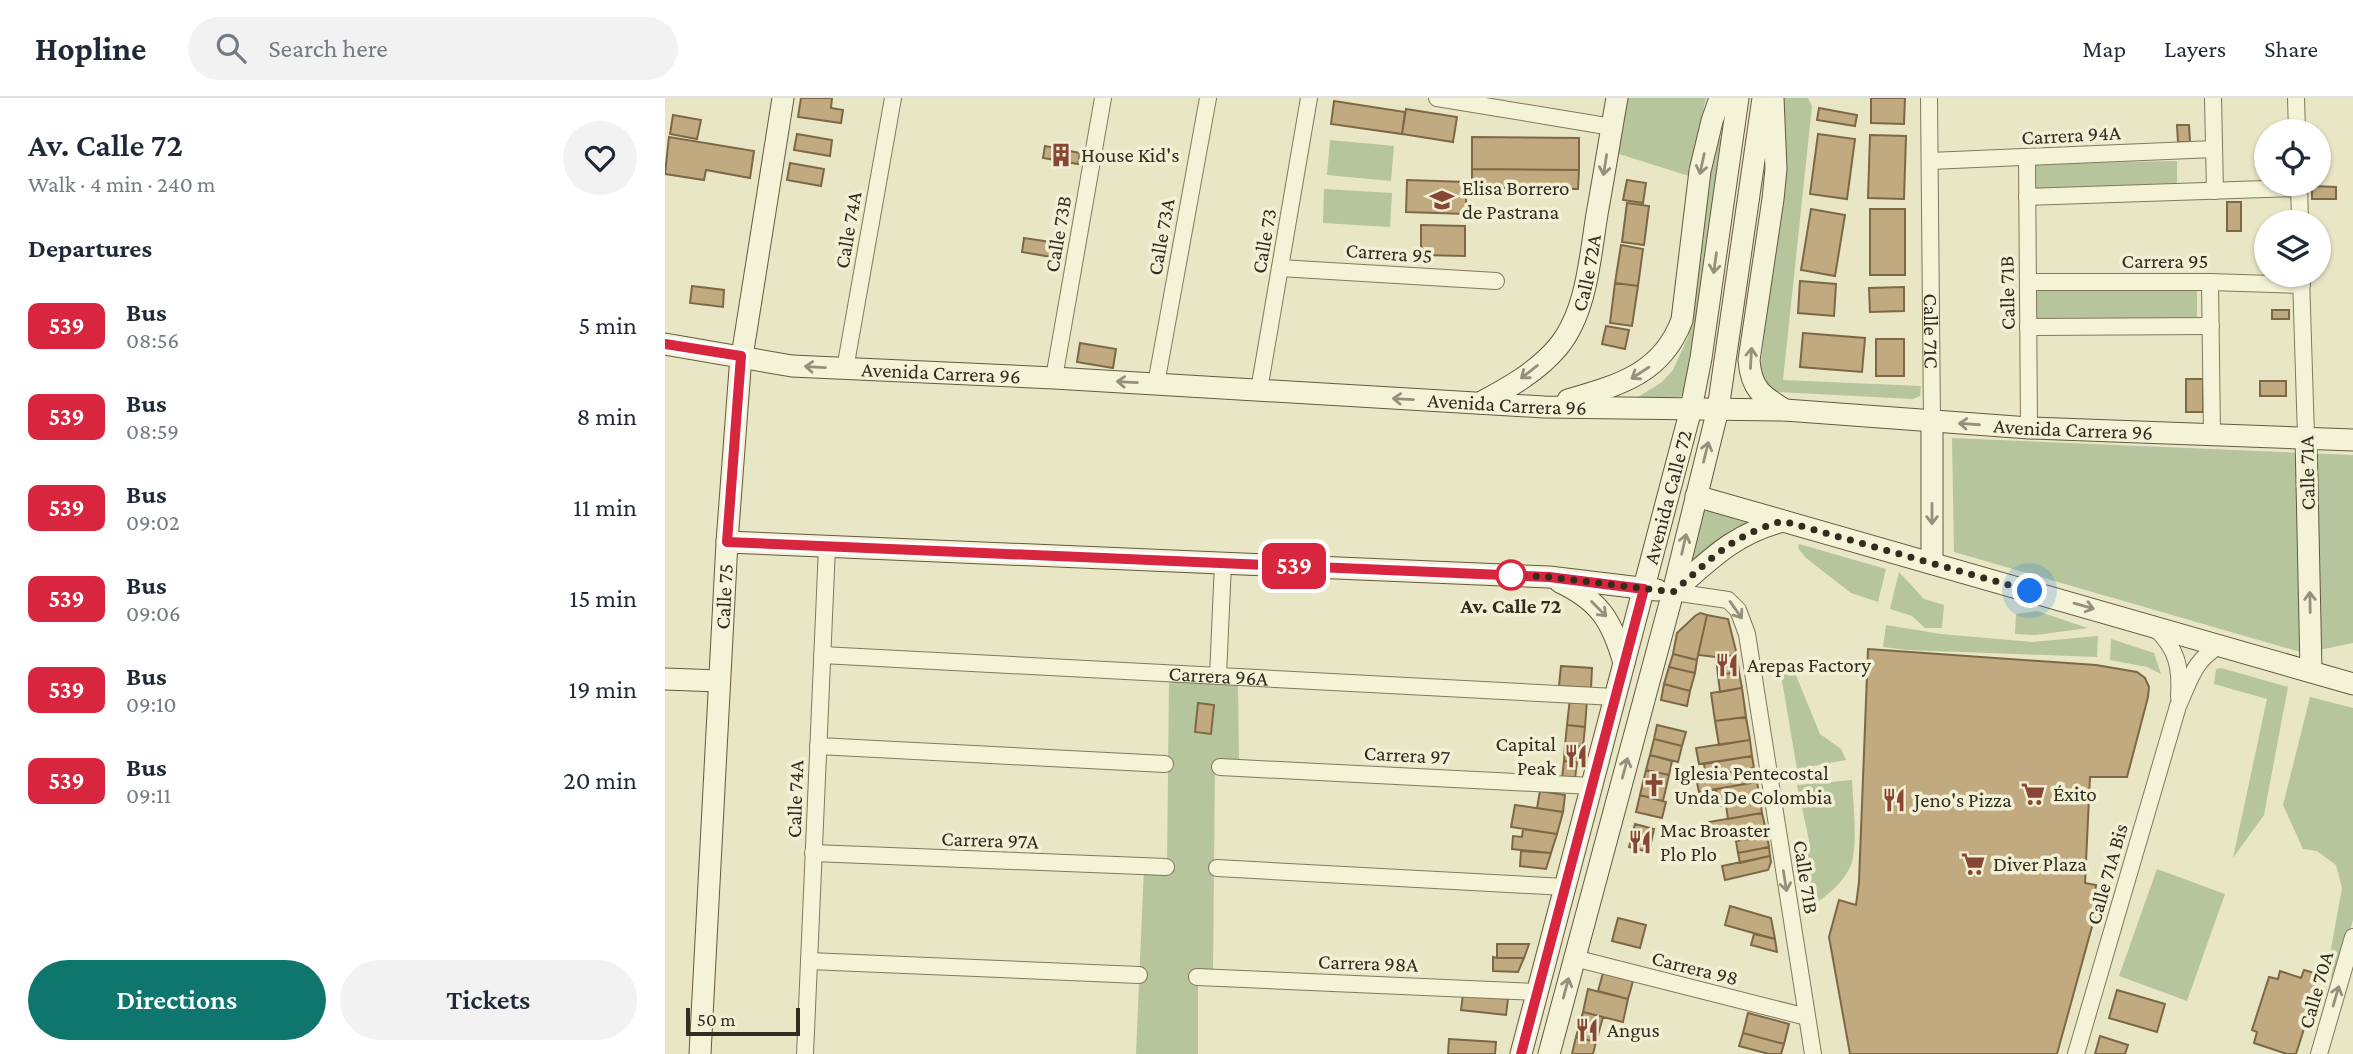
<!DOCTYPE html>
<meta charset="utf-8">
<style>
body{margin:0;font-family:"Crimson Pro",serif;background:#f2f2f3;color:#1f2937;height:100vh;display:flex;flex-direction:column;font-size:26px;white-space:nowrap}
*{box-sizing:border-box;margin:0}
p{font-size:23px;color:#747a83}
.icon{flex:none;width:38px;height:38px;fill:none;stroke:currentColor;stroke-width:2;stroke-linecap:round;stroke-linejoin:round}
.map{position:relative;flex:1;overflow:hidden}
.sheet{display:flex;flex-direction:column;background:#fff;width:665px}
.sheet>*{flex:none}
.badge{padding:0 14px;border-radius:10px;font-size:24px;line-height:46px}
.controls{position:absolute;left:1589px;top:21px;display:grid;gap:14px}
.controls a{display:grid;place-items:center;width:77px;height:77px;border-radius:50%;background:#fff;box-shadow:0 2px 5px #0004;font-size:35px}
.scale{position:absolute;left:21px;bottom:18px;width:114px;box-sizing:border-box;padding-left:7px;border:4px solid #332d20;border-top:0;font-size:19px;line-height:24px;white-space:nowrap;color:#332d20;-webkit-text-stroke:5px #f1efd4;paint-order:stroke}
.you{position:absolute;width:35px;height:35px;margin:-18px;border:5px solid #fff;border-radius:50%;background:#1a73e8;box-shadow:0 0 0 10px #1a73e833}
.map>.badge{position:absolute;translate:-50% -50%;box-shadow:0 0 0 4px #fff}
h2{padding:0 28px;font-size:26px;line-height:63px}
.round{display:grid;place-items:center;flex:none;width:74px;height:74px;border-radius:37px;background:#f2f2f3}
.summary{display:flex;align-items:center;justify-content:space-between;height:119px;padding:0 28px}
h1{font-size:33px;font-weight:600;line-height:52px}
.action{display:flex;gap:14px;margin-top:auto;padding:14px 28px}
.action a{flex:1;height:80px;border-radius:42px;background:#0f766e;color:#fff;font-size:28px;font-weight:600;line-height:80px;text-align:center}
.action a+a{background:#f2f2f3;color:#1f2937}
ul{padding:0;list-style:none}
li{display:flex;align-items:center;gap:21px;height:91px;padding:0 28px}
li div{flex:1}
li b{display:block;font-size:26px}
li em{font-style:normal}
li .badge{min-width:77px;font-weight:700;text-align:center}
header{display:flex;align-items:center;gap:42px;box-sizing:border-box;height:98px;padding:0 35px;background:#fff;border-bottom:2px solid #e0e1e3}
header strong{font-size:33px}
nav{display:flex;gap:38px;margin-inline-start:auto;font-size:24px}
.search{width:490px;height:63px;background:#f2f2f3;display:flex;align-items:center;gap:18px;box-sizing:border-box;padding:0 24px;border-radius:38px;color:#747a83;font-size:26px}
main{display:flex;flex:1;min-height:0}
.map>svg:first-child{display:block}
.green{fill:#b6c59b}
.building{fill:#c2aa80;stroke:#7d6846;stroke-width:2}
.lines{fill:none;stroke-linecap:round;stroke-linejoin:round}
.street-casing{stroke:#81785e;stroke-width:18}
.secondary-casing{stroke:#635941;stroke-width:23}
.street{stroke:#f4f2d7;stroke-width:16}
.secondary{stroke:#f4f2d7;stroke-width:21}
.oneway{stroke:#94907c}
.line-casing{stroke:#fff;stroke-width:16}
.line{stroke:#d7263d;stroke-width:10}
.walk{stroke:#332d20;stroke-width:7;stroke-dasharray:0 12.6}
.stop-dot{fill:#fff;stroke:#d7263d;stroke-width:3.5}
.labels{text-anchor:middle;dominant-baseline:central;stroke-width:7;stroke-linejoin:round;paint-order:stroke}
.street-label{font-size:21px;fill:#332d20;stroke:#f1efd4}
.poi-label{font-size:21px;fill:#332d20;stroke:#f1efd4;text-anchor:start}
.stop-label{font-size:21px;font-weight:bold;fill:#332d20;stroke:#f1efd4}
</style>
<header>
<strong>Hopline</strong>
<div class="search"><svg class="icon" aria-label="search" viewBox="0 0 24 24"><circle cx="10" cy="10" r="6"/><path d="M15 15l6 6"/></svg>Search here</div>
<nav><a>Map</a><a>Layers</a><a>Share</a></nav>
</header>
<main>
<section class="sheet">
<div class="summary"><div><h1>Av. Calle 72</h1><p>Walk · 4 min · 240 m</p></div><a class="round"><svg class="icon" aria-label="heart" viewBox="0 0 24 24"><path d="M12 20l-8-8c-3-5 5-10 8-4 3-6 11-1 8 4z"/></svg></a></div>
<h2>Departures</h2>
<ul>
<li><span class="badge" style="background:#d7263d;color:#fff">539</span><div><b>Bus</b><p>08:56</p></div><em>5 min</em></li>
<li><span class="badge" style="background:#d7263d;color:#fff">539</span><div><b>Bus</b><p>08:59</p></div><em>8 min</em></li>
<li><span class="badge" style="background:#d7263d;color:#fff">539</span><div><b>Bus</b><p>09:02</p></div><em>11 min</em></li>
<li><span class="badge" style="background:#d7263d;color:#fff">539</span><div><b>Bus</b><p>09:06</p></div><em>15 min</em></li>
<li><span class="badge" style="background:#d7263d;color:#fff">539</span><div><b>Bus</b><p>09:10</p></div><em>19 min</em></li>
<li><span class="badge" style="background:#d7263d;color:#fff">539</span><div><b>Bus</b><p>09:11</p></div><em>20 min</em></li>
</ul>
<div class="action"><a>Directions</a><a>Tickets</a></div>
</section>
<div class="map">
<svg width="1688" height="956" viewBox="0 0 1688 956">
<rect width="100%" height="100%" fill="#e8e6c5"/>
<path class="green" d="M959,0H1041L1024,78L951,55Z
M1114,0H1143L1147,8L1118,282L1256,288L1255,298L1248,301L1111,294C1102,288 1099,282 1095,273L1120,63Z
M1056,40L1022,293L1015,299L970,301L997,284L1008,272L1023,239L1046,66L1051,43Z
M665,42L729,48L726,83L662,77Z
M1512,63V89L1368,92L1367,66Z
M659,91L727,95L725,129L658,125Z
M1372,192H1532V223L1372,222Z
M1287,340L1688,357V545L1639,555L1289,454Z
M1035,409L1083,425L1021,478Z
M1134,446L1221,471L1213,504L1186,495L1141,460L1133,450Z
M1234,474L1259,501L1279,507L1277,530H1260L1247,518L1225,511Z
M1372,513L1423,530L1371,537L1350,536L1351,516Z
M1221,527L1276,536L1367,544L1433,538L1432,559L1242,552L1218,549Z
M1446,541L1489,555L1496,576L1482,569L1445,562Z
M1128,570L1155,636L1176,651L1181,662L1132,671L1115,571Z
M1556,570L1623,589L1599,717L1568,760L1602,601L1549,586L1551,571Z
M504,580L573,583L574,663L550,662L548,876H533V956H471L479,769L502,770Z
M1645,599L1688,610V822L1668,888L1664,862L1677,790L1671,767L1652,753L1638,751L1618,707Z
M1187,682C1188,705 1192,737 1188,759C1185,779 1163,799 1146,807L1140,764L1145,747L1132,687Z
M1492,771L1560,796L1522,903L1454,878Z"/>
<path class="building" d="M136,0H167L166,10L178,12L176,25L133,19Z
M1206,0H1240L1239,26L1206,25Z
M669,3L740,14L737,36L666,26Z
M1154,10L1192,17L1190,28L1152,22Z
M741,11L792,19L788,44L737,36Z
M8,17L36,22L32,41L5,36Z
M1512,27H1524L1525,44H1513Z
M132,36L167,42L165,58L129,52Z
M1153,36L1190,41L1182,101L1145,96Z
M1205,37L1241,38L1239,101L1203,100Z
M4,39L89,53L85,80L41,72L39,82L0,76Z
M807,39L914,40V72L807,71Z
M380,48L415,55L413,66L378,60Z
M125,65L159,71L156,88L122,82Z
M807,71L914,72L913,91L807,90Z
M742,82L801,84V116L741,114Z
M962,82L981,85L978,105L958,102Z
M1647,88L1671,89V101H1647Z
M1562,104H1576V133H1562Z
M962,105L984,108L979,147L957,144Z
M1146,111L1180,117L1170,178L1136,172Z
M1205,111H1240V177H1205Z
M756,127L800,128V158L756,157Z
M359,140L400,146L398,161L357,154Z
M956,147L978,151L973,188L950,185Z
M1135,183L1171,186L1169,218L1133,215Z
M950,185L973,188L967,228L945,225Z
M27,188L59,192L58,209L25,205Z
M1239,189V213L1205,214L1204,190Z
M1607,212H1624V221H1607Z
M941,228L964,232L960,251L937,246Z
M1138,235L1200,240L1197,274L1135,269Z
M1211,241H1239V278H1211Z
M415,245L451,251L448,270L412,264Z
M1521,281H1538V314H1521Z
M1595,283H1621V298H1595Z
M1035,515L1042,517L1032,562L1008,556L1012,535L1030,518Z
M1042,517L1063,521L1072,557L1051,559L1033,557Z
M1203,551L1431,567L1472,574L1480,580L1484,589L1483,599L1462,679H1425L1420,785L1431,787L1429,801L1434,803L1392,956H1185L1164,839L1174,802L1191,807L1194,784Z
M1008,556L1032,562L1030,575L1004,569Z
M1072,557L1074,574L1053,577L1051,559Z
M896,568L927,570L926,590L894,588Z
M1004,569L1030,575L1025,593L999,586Z
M1074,574L1077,590L1055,594L1053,577Z
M999,586L1025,593L1022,608L996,602Z
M1077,590L1081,619L1050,623L1046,595Z
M905,600L922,602L920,629L902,627Z
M533,605L549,607L546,636L530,634Z
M1081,619L1085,642L1054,647L1050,623Z
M902,627L920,629L918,649L900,647Z
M992,627L1021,634L1017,648L989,641Z
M989,641L1017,648L1013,664L985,657Z
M1085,642L1087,658L1034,666L1031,650Z
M900,647L913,648L912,664L899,663Z
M985,657L1007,663L1004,677L981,672Z
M1087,658L1089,670L1041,678L1039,666Z
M899,663L912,664L910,681L897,680Z
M1089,670L1092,684L1034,694L1031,680Z
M981,672L1004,677L998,703L975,697Z
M1092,684L1095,701L1054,708L1051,691Z
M875,693L900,697L898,714L872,710Z
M975,697L1001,704L997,720L971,714Z
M1095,701L1097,715L1063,721L1061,707Z
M850,707L898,714L892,736L846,729Z
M1097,715L1100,728L1046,738L1044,724Z
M970,726L989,731L984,754L964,749Z
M1100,728L1102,738L1071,743L1069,734Z
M858,731L892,736L886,755L847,751L848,738L857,739Z
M1102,738L1104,749L1073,755L1071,743Z
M1104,749L1105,758L1075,765L1073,755Z
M856,753L886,755L881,771L855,768Z
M1105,758L1106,764L1103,772L1060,782L1057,768Z
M1065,808L1106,820L1110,841L1060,827Z
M953,820L981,827L975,850L947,843Z
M1089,836L1110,841L1112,854L1086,847Z
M832,846H864L859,860H832Z
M828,859L832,860H859L853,874L828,873Z
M1639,872L1656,877L1631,956H1622L1589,945L1592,934L1587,932L1604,879L1613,881L1615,873L1636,880Z
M938,875L968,883L963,901L933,893Z
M923,891L963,901L958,924L918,914Z
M1452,892L1500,906L1492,934L1444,920Z
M798,896L843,901L841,917L796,912Z
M918,914L938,919L931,944L911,939Z
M1083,915L1124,926L1119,946L1078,935Z
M1078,935L1119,946L1116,956H1104L1074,948Z
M1435,938L1463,947L1460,956H1430Z
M911,939L931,944L928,956H907Z
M784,941L831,944L830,956H783Z"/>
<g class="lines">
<g class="street-casing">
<g id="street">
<path d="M772,0L947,29"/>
<path id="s1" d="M1264,0L1267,324"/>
<path d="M1548,0L1550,93"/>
<path d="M1631,0L1632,33"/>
<path d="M1362,60L1364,330"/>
<path d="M1265,63L1549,51"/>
<path d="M1634,86L1635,124"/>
<path d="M1362,99L1634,90"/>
<path d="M615,170L831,183"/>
<path d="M1636,179L1641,339"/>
<path d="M1363,184H1545L1637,187"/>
<path d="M1545,184L1547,336"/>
<path d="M1363,229L1546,228"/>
<path d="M180,271L228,0"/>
<path d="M389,280L438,0"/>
<path d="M491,286L543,0"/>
<path d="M594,292L644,0"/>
<path d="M1008,494L1063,502L1073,512L1082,536L1148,956"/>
<path d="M1491,531C1512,551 1516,569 1514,599"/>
<path id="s2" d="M157,557L950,599"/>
<path d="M553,578L558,465"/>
<path d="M153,648L500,666"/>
<path d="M555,669L927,688"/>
<path d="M148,755L501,769"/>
<path d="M552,770L900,789"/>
<path d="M909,860L1142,919"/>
<path d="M144,863L474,877"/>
<path d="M532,879L873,894"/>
<path d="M140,956L162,449"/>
<path d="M1411,956L1513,608C1525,582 1529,561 1556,547"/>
<path d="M1654,956L1688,839"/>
</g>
</g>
<g class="secondary-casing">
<g id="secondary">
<path d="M1108,0L1111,71L1108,101L1084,262C1086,291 1097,298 1120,312"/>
<path id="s3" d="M0,246L127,268L389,280L879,309L1120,312L1364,330L1688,342"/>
<path d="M903,302C954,287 997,276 1017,222L1035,73L1047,23L1055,0"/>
<path id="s4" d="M815,305C843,290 872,274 893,249C922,214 925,159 932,116C939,78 945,39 952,0"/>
<path d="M1267,324V465"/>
<path d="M1641,339L1646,572"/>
<path d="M1031,398L1688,586"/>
<path d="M62,444L884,479L992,492"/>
<path d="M895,484C935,503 947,523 959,565"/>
<path d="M1008,494C1046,461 1067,437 1118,423"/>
<path d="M0,581L54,583"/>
<path id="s5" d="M35,956L62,444L75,271L118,0"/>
<path id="s6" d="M856,956L1026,311L1036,260L1073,0"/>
<path d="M884,956L1008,494L1053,311L1098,0"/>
</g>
</g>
<use href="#street" class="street"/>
<use href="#secondary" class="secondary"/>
</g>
<defs><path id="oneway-shaft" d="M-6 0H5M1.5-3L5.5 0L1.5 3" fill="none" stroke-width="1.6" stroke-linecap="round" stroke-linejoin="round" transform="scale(1.75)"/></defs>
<g class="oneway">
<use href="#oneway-shaft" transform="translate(1037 66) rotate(102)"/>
<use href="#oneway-shaft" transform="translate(940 67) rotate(99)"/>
<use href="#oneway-shaft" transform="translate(1050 165) rotate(98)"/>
<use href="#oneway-shaft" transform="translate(1086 260) rotate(-87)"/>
<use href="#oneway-shaft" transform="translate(150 269) rotate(-177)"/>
<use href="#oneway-shaft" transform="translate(864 274) rotate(142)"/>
<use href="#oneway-shaft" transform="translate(975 275) rotate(147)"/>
<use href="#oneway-shaft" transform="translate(462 284) rotate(-177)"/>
<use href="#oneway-shaft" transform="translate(738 301) rotate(-177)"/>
<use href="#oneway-shaft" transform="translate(1304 326) rotate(-176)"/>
<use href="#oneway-shaft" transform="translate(1041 354) rotate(-76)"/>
<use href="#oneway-shaft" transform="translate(1267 416) rotate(90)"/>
<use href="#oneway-shaft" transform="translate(1019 446) rotate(-77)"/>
<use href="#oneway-shaft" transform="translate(1645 504) rotate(-91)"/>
<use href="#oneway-shaft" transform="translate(1419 508) rotate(16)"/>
<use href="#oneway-shaft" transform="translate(934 511) rotate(45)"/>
<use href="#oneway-shaft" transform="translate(1071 512) rotate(55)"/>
<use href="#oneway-shaft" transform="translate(960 670) rotate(-75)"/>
<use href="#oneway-shaft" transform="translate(1120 783) rotate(81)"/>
<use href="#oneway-shaft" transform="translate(901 890) rotate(-75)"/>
<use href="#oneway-shaft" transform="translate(1671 898) rotate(-74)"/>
</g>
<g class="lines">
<g class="line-casing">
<path id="line" d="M0,246L76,258L62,444L884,479L979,491L856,956"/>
</g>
<use href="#line" class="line"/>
<path class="walk" d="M846,477L884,479L1008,494C1048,460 1065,438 1118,423L1365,493"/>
</g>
<defs>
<g id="building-bare" transform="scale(1.89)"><path d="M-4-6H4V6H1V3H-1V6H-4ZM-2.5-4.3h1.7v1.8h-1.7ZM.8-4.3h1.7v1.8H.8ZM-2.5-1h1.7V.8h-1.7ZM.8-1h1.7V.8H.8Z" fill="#884735" stroke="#f1efd4" stroke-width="2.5" paint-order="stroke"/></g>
<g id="school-bare" transform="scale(1.89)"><path d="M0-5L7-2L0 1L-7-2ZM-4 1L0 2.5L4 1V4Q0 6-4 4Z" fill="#884735" stroke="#f1efd4" stroke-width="2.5" paint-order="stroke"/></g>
<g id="restaurant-bare" transform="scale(1.89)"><path d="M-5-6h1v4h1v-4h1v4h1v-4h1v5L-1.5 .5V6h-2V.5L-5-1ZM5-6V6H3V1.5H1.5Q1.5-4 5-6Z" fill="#884735" stroke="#f1efd4" stroke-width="2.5" paint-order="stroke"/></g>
<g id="church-bare" transform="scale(1.89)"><path d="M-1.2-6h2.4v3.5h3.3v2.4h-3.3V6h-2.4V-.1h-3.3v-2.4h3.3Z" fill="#884735" stroke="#f1efd4" stroke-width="2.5" paint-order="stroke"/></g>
<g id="supermarket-bare" transform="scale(1.89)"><path d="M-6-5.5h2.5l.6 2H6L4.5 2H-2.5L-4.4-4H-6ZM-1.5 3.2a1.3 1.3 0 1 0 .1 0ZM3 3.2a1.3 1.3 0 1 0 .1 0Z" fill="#884735" stroke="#f1efd4" stroke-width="2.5" paint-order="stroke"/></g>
</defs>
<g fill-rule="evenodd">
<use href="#building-bare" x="396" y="57"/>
<use href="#school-bare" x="777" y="102"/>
<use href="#restaurant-bare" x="1062" y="567"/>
<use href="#restaurant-bare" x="911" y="658"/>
<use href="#church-bare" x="989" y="687"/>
<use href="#supermarket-bare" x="1368" y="696"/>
<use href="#restaurant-bare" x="1229" y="702"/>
<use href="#restaurant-bare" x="975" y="744"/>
<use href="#supermarket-bare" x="1308" y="766"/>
<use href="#restaurant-bare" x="922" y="932"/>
</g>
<circle class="stop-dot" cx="846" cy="477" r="14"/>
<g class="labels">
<g class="street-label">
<text transform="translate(1406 37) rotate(-3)">Carrera 94A</text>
<text transform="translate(183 132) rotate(-80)">Calle 74A</text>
<text transform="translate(393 136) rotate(-80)">Calle 73B</text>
<text transform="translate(496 139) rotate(-80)">Calle 73A</text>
<text transform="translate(599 143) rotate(-80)">Calle 73</text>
<text transform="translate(724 155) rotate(4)">Carrera 95</text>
<text x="1500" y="163">Carrera 95</text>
<text stroke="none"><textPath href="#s4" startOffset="177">Calle 72A</textPath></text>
<text transform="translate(1342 195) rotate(-91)">Calle 71B</text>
<text stroke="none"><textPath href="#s1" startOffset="233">Calle 71C</textPath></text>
<text stroke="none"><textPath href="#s3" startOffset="278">Avenida Carrera 96</textPath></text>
<text stroke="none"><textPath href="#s3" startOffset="845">Avenida Carrera 96</textPath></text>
<text stroke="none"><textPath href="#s3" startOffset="1412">Avenida Carrera 96</textPath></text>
<text transform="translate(1642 375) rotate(-91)">Calle 71A</text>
<text stroke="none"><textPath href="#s6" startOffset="576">Avenida Calle 72</textPath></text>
<text stroke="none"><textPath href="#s5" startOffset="458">Calle 75</textPath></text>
<text stroke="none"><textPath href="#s2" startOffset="397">Carrera 96A</textPath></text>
<text transform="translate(742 657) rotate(3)">Carrera 97</text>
<text transform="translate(130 701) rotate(-88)">Calle 74A</text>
<text transform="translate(325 742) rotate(2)">Carrera 97A</text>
<text transform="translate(1442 776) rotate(-74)">Calle 71A Bis</text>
<text transform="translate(1141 779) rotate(81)">Calle 71B</text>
<text transform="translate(703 865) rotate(2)">Carrera 98A</text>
<text transform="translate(1030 870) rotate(14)">Carrera 98</text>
<text transform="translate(1651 892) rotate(-74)">Calle 70A</text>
</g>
<g class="poi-label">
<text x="416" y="57">House Kid's</text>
<text x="797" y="90">Elisa Borrero<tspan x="797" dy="24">de Pastrana</tspan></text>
<text x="1082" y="567">Arepas Factory</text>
<text x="891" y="646" text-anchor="end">Capital<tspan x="891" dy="24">Peak</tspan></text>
<text x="1009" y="675">Iglesia Pentecostal<tspan x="1009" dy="24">Unda De Colombia</tspan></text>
<text x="1388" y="696">Éxito</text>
<text x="1249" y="702">Jeno's Pizza</text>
<text x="995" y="732">Mac Broaster<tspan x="995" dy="24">Plo Plo</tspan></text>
<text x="1328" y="766">Diver Plaza</text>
<text x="942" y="932">Angus</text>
</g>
<g class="stop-label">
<text x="846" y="508">Av. Calle 72</text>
</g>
</g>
</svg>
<div class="controls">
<a><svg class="icon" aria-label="locate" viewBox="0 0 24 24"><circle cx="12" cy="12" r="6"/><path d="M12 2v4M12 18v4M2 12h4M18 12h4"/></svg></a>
<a><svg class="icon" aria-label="layers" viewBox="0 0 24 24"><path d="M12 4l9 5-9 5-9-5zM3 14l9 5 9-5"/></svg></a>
</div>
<div class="scale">50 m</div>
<div class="you" style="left:1365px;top:493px"></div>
<b class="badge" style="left:629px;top:468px;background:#d7263d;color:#fff">539</b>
</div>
</main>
